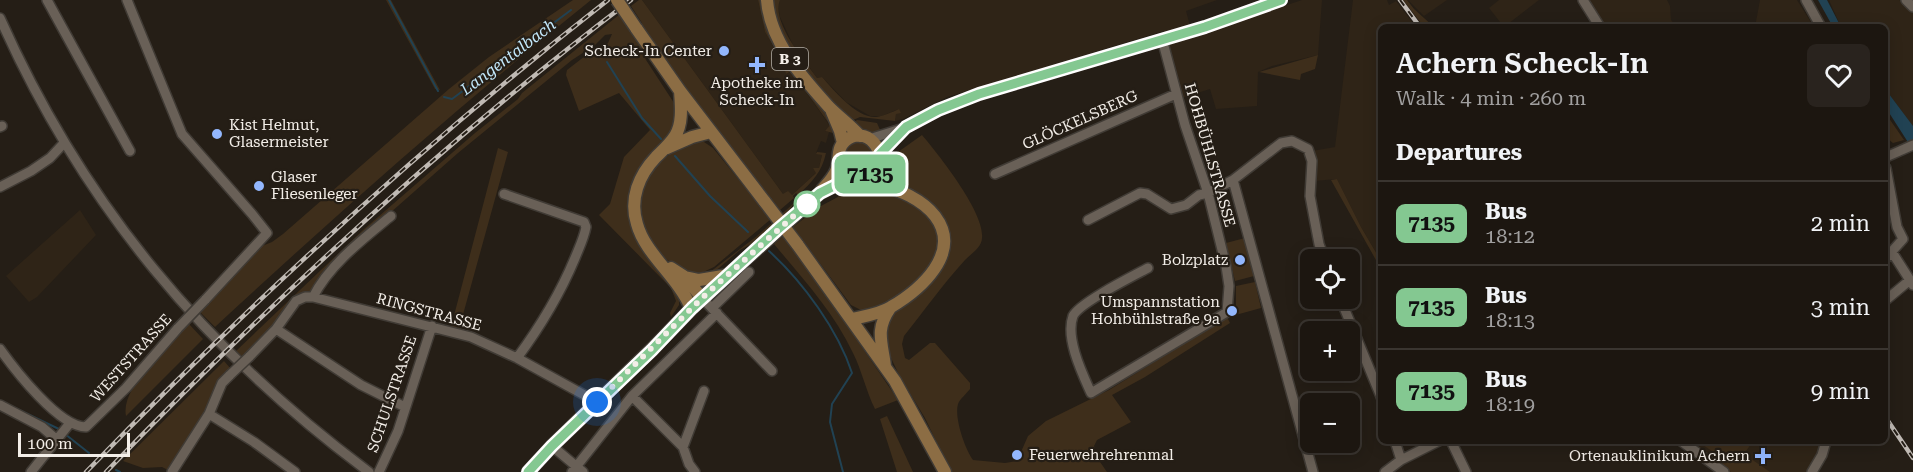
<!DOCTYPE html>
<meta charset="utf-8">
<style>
body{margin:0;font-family:"Roboto Serif",serif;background:#29231e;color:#f1f3f6;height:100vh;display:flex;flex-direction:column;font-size:22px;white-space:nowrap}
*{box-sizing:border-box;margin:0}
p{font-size:20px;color:#a09f9f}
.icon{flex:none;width:33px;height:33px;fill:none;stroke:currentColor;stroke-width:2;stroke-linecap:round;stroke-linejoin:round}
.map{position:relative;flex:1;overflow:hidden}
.drawer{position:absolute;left:1378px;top:24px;width:510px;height:420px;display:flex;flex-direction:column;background:#1c1610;border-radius:9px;box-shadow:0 3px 15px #0003,0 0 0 2px #3a3530}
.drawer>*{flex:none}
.badge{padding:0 12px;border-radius:9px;font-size:21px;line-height:39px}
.buttons{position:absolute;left:1300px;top:249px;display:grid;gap:12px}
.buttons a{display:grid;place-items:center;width:60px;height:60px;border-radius:9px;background:#1c1610;box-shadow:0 3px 15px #0003,0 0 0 2px #3a3530;font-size:30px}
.scale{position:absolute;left:18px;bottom:15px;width:112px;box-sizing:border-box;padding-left:6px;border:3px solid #f3eee8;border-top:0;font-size:16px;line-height:21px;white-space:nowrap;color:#f3eee8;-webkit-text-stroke:4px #251e16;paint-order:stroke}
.you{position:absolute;width:30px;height:30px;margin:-15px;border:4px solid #fff;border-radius:50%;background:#1a73e8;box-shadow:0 0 0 9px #1a73e833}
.map>.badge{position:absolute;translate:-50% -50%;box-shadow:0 0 0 3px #fff}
h2{padding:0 18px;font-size:22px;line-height:54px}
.round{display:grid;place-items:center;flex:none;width:63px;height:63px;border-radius:9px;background:#29231e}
.headline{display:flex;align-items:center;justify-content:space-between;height:102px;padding:0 18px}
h1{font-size:28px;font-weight:600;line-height:45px}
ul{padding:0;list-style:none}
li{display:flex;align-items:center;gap:18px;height:84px;padding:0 18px;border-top:2px solid #3a3530}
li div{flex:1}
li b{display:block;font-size:22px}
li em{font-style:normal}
li .badge{min-width:66px;font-weight:700;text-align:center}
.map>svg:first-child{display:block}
.built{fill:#2f2417}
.green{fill:#3e2e1b}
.water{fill:#214253}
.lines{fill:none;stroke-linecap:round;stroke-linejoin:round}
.stream{stroke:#214253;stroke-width:2}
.minor-casing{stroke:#403b35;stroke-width:12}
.major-casing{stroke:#403b35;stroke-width:15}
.minor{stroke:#696057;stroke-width:9}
.major{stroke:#8c6d44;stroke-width:12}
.rail-casing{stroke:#c0bab4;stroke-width:4.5}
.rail{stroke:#251e16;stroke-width:2;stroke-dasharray:7;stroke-linecap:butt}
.minor-bridge-casing{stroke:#403b35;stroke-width:12;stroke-linecap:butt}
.major-bridge-casing{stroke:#403b35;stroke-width:15;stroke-linecap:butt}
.minor-bridge{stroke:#696057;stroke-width:9}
.major-bridge{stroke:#8c6d44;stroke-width:12}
.line-casing{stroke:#fff;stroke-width:14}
.line{stroke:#84c891;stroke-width:9}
.walk{stroke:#f3eee8;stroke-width:6;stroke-dasharray:0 10.8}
.poi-dot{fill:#93b7fd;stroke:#251e16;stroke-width:2}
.stop-dot{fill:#fff;stroke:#84c891;stroke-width:3}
.labels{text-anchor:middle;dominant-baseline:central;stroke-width:4.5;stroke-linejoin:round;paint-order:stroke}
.shield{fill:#251e16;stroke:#b5b0a9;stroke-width:1.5}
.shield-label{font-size:14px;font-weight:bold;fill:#f3eee8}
.poi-label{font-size:15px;fill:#f3eee8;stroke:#251e16;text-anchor:end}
.street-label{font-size:15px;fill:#f3eee8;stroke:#251e16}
.water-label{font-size:16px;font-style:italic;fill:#c3e8fb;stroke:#251e16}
</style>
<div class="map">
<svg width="1913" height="472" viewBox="0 0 1913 472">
<rect width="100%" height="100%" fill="#251e16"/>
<path class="built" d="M642,0H758L765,32L781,59L786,74L791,71L830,126L825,131L829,132L826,143L821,141L816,153L822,155L819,168H813L817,172L792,195L783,194Z
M780,0H1217L1186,11L1193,37L1302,0H1322L1318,55L1272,66L1258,72L1257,106L1216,109L1210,89L1182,98L1164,31L947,97L903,119L895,121L896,113L899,109L882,116H870L846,102L822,77L817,78L793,45L780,17L778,6Z
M1353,0H1387L1389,5L1396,1L1416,27H1382L1381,261L1361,227L1337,179L1314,181L1312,151L1335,147Z
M1408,0H1447L1424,16Z
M1499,0H1539L1504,27L1489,8Z
M1586,0H1667L1670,6L1671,20L1677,27H1603Z
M1760,0H1797L1814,27H1755Z
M1829,0H1899L1905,3L1903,0H1913V126L1886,90V27H1841Z
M80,210L96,235L37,297L29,302L6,276Z
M1690,441H1820V448L1812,464L1806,472H1731Z"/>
<path class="green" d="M386,0H391L440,90L435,89Z
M573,0H591C461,104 337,214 215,327L199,311L257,248L272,242L283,234L449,89L489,57Z
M639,0H642L783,194L788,191L792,195L816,173L813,168H819L822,155L816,154L817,152L826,153C822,172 812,182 798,195L796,193L793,196L794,198L780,210L688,91L640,25L642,23L631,6Z
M758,0H761C766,51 812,88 837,130L833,133L825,131L830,125L791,71L786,74L781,59L765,32Z
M772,0H780C771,22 804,60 817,78L822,77C834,90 856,118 876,117C884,116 892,112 899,109L901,113L896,114L895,121L860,117L851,121C824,93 794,64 778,28C775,19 774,9 772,0Z
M1403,0H1407L1414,9L1434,27H1424Z
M620,14L635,33L646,60L676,106V127L629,207L631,224L638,243L679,291V305L671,317L670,313L676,301L671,288L599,215L610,204L624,157L650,130L619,93L579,111L566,75L567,70L585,56L608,43L612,34L605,35L595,45L572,60L458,153L373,228L312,293L280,320L243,357L236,351L363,230L475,133L518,99L522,93Z
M1318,55L1315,69L1301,74L1300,80L1259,72Z
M1886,114L1904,140L1893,143C1883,136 1885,125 1886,114Z
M857,120L877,123L881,132C869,135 862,130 853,123Z
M922,135C939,155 985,213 982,238C982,247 971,254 965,260C943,284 924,311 904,336L902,344L905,358L909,360L930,343H935L970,383V389C967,393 960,399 958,404C954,418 965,449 973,460L1005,463L1017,461L1028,436L1046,421L1109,390L1227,317L1230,323L1145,377L1112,395L1131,422L1097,440L1094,446L1098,459L1107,472H951L925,418L900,377L884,343L889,317L932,282L940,272L945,260L947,233L887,174L898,152Z
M696,141L704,142L713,148L771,219L714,267L695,276C676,267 655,255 646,235C627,194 656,153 696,141Z
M843 157a16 16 0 1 1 32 0a16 16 0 1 1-32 0Z
M498,148L508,152L459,329L451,327Z
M1337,179L1361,227L1381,261V269L1331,180Z
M879,187C892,194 913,200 924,211C960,245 918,288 885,305C879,308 870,309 863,311L851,305L793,227L819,207L853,189L872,193Z
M794,203L786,216L759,240L740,250L712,274L710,272L757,236Z
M784,235L804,262L898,400L875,409C866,391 862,371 853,353C834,312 802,278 774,244Z
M1245,238L1254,276L1235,281L1226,243Z
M1255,282L1261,308L1232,316L1236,306V286Z
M188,323L203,339L126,416C120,387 170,344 188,323Z
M224,361L231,369L218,382L198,424L168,470L162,467L143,468L123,461Z
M887,416L913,472H897L880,419Z
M1697,441H1753L1744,454L1770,472H1731L1708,455L1712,451Z"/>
<path class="water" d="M1818,0H1827L1841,27H1833Z
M1886,90L1913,126V150L1886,108Z"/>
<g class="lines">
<path class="stream" d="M389,0L438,91
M598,49L602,56
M607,62L642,118L661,139
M444,97L452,99L571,10
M675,156L710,196L748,232
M769,251C803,282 838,330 852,373L832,404L830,422L843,472
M15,408L61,430
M65,434L89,453
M116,470L120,472"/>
<g class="minor-casing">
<path id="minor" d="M47,0L130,151
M127,0L182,134L252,214L267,233L205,300
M1583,0L1600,27
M1806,0L1821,27
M1906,0L1913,7
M0,18C83,205 205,350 369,472
M0,127L2,126
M869,139L901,129
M880,154L906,127L938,110L979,94L1205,27L1281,0
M1886,157L1913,145
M1886,168L1897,227L1903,239
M995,174L1176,94
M1233,180L1313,472
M0,187L31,171L50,158L64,143
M504,194L581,221L584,222L586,227C584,238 579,248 575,258C560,294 540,327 517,358
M1088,220L1140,193L1147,194L1171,209L1186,205L1199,195L1208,193L1233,180L1281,143L1292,141L1308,149L1312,161L1310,196L1319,244L1325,260
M1892,252L1913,285
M1886,258L1903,239
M1148,268C1133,276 1079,303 1073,316C1065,338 1082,373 1091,393L1227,312L1229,286L1226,266L1208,193L1185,125L1162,39
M313,297C330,264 362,240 391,216
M702,298L772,371
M1340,298L1382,399
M1886,300L1910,280
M712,308L749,272
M276,329L361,385L405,407
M0,349C15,370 59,427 86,427L126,388L178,328
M249,357L276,329L296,301L305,297H313L471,337L517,358L597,402
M632,396L683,447L689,464L695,472
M0,405L42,427L57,440
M209,414L254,442L295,472
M1395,441L1401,460
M1451,441L1466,472
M1681,441L1724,472
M552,446L583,472
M683,447L704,391
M31,472L70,423
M172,472L209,414L222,383L230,375
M379,472L398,431L432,326
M572,472L632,396L717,313
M1385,472L1401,460L1439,441
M1812,472L1822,455L1826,441"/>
</g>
<g class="major-casing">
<path id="major" d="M767,0C770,42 802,77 829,107C839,117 850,125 860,136
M636,28L680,91L765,202
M680,91C681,105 683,124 675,136C670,144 663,150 656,157C639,175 629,199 637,224C645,254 678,277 691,308
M832,112L840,131L843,143
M667,148L692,137L711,132
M878,166L884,175L902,191
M822,190C827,184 833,178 836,171C841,161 835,150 845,141C865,123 892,153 873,172C861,183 845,176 839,163
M797,244L895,381L945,472
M671,268L685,277L702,298
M685,277L699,280L729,275
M852,319C865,316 880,314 891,307C920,290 963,253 935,216C918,194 887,187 863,177
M885,366C882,342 875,330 890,308
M528,472L552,446L652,349L702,298L820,193L852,176"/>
</g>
<use href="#minor" class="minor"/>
<use href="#major" class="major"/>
<g class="rail-casing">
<path id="rail" d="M1400,0L1420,27
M1886,418L1913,458
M86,472C250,303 423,144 608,0
M106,472C269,303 443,142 631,0"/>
</g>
<use href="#rail" class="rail"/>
<g class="minor-bridge-casing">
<path id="minor-bridge" d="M178,328L205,300
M230,375L249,357"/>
</g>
<g class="major-bridge-casing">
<path id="major-bridge" d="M617,0L636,28
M765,202L797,244"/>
</g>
<use href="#minor-bridge" class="minor-bridge"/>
<use href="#major-bridge" class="major-bridge"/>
</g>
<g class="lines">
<g class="line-casing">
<path id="line" d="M528,472L552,446L652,350L692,308L778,229L820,193L852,177H863L869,175L878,166L880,154L906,127L938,110L979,94L1205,27L1281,0"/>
</g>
<use href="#line" class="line"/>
<path class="walk" d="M597,402L702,298L807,204"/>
</g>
<g class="poi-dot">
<circle cx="724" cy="51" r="6"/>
<path d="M754 56h6v6h6v6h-6v6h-6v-6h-6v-6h6z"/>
<circle cx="217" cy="134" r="6"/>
<circle cx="259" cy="186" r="6"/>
<circle cx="1240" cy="260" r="6"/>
<circle cx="1232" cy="311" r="6"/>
<circle cx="1017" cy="455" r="6"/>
<path d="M1760 447h6v6h6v6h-6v6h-6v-6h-6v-6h6z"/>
</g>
<circle class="stop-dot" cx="807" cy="204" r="12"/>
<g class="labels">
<rect class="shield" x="772" y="48" width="36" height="22" rx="4.5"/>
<g class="shield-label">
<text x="790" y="59">B 3</text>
</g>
<g class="poi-label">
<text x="712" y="51">Scheck-In Center</text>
<text x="757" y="83" text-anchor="middle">Apotheke im<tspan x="757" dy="17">Scheck-In</tspan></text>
<text x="229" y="125" text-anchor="start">Kist Helmut,<tspan x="229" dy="17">Glasermeister</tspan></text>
<text x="271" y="177" text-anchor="start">Glaser<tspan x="271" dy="17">Fliesenleger</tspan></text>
<text x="1228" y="260">Bolzplatz</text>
<text x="1220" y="302">Umspannstation<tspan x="1220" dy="17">Hohbühlstraße 9a</tspan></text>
<text x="1029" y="455" text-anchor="start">Feuerwehrehrenmal</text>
<text x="1750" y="456">Ortenauklinikum Achern</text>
</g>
<g class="street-label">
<text transform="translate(1080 120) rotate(-24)">GLÖCKELSBERG</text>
<text transform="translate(1210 155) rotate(74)">HOHBÜHLSTRASSE</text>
<text transform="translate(429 312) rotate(15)">RINGSTRASSE</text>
<text transform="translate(131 358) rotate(-48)">WESTSTRASSE</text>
<text transform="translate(392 394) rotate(-71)">SCHULSTRASSE</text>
</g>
<g class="water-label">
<text transform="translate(508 57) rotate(-37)">Langentalbach</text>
</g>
</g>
</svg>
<div class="buttons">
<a><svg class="icon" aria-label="locate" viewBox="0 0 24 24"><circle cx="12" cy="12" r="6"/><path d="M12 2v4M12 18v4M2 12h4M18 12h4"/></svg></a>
<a>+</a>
<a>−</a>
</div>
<div class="scale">100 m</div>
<div class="you" style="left:597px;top:402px"></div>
<b class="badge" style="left:870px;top:174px;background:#84c891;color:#111">7135</b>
<section class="drawer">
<div class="headline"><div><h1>Achern Scheck-In</h1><p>Walk · 4 min · 260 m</p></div><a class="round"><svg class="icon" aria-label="heart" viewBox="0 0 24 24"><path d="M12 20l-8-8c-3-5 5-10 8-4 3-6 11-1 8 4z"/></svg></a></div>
<h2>Departures</h2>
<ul>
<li><span class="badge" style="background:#84c891;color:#111">7135</span><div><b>Bus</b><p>18:12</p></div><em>2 min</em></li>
<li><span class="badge" style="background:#84c891;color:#111">7135</span><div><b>Bus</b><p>18:13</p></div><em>3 min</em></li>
<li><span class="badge" style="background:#84c891;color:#111">7135</span><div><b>Bus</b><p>18:19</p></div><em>9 min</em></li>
</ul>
</section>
</div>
